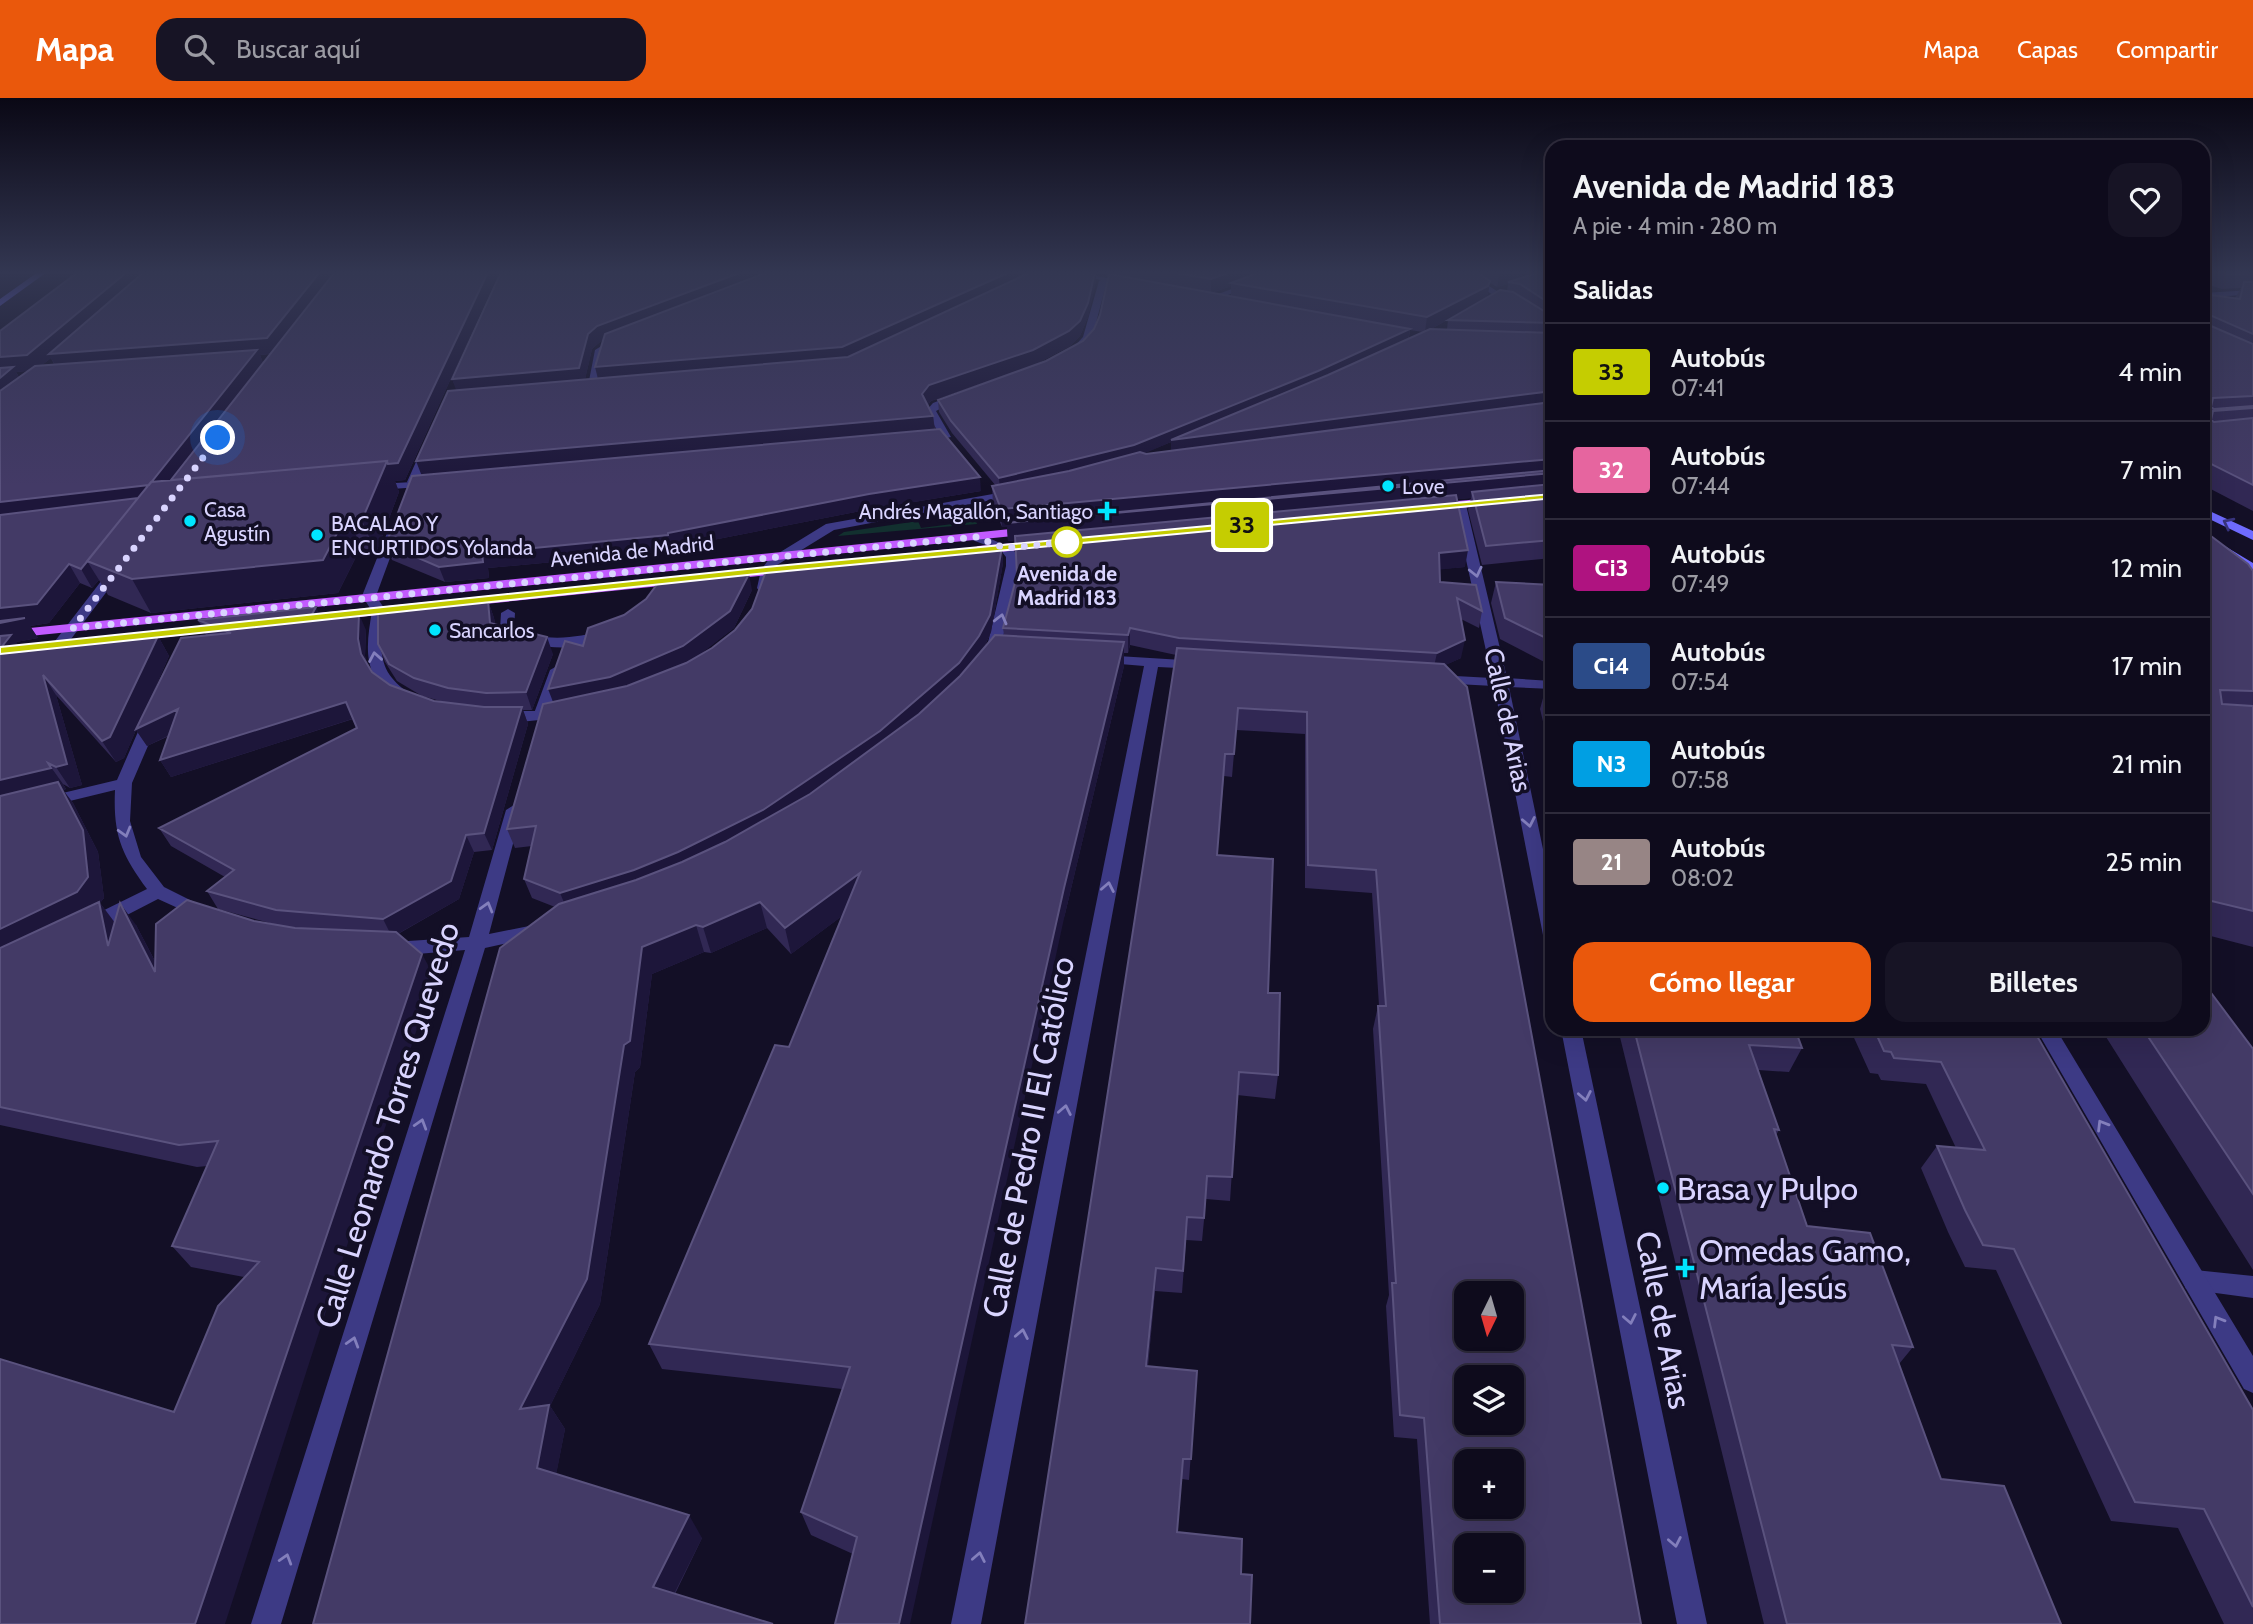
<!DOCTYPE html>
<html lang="es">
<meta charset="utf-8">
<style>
body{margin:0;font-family:Cabin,sans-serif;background:#171425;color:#f1f3f6;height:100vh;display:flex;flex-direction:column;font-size:26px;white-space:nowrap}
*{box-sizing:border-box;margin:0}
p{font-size:23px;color:#9b9ba3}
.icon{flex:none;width:38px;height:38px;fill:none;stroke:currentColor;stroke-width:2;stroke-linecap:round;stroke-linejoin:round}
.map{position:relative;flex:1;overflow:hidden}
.sheet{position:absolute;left:1545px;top:42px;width:665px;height:896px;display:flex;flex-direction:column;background:#0e0b1c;border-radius:21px;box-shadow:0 7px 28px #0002,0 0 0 2px #2e2b3b}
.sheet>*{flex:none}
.badge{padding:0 14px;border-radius:5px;font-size:24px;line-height:46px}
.needle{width:46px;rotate:185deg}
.tools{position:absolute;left:1454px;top:1183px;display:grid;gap:14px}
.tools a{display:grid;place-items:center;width:70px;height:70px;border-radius:14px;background:#0e0b1c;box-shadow:0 7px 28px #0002,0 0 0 2px #2e2b3b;font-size:35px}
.you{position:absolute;width:35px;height:35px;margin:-18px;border:5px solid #fff;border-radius:50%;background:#1a73e8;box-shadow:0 0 0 10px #1a73e833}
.map>.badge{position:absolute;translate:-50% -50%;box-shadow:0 0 0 4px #fff}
h2{padding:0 28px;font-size:26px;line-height:63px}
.round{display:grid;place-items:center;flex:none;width:74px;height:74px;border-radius:21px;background:#171425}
.head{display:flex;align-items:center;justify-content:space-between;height:119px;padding:0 28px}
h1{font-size:33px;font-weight:700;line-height:52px}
.action{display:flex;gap:14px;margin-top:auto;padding:14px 28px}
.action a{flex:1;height:80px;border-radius:21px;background:#ea580c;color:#fff;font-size:28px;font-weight:700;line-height:80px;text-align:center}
.action a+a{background:#171425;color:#f1f3f6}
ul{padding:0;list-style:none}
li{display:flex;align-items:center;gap:21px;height:98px;padding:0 28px;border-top:2px solid #2e2b3b}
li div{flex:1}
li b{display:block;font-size:26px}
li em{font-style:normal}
li .badge{min-width:77px;font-weight:700;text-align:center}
header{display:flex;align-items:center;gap:42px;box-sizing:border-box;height:98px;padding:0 35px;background:#ea580c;color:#fff}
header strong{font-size:33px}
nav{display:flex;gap:38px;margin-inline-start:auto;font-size:24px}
.search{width:490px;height:63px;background:#171425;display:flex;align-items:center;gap:18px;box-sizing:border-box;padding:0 24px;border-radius:21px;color:#9b9ba3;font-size:26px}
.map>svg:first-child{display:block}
.green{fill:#12302f}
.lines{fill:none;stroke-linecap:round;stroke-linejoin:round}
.service{fill:#3d3a85;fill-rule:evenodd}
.pedestrian{fill:#3d3a85;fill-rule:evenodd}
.minor{fill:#3d3a85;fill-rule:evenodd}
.secondary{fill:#6f6bff;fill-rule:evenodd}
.primary{fill:#c25bff;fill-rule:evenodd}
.wall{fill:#312854;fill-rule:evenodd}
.shaded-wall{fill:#1d163a}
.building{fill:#433a66;stroke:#5a527e;stroke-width:2;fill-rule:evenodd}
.oneway{stroke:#38347d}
.oneway2{stroke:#837fbc}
.line{fill:#c5cd01;stroke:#fff;stroke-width:2}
.walk{stroke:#d9d4ff;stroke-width:7;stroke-dasharray:0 12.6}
.poi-dot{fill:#00e5ff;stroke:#130f26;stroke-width:2.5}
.stop-dot{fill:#fff;stroke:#c5cd01;stroke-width:3.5}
.labels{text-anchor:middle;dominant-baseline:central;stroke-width:7;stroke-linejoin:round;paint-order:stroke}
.far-poi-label{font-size:21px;fill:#d9d4ff;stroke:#130f26;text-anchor:start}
.far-street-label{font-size:21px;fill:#d9d4ff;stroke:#130f26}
.far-stop-label{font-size:21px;font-weight:bold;fill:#d9d4ff;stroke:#130f26}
.street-label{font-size:26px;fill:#d9d4ff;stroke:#130f26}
.near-street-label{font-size:32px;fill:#d9d4ff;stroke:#130f26}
.near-poi-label{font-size:32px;fill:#d9d4ff;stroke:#130f26;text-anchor:start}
</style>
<header>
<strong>Mapa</strong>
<div class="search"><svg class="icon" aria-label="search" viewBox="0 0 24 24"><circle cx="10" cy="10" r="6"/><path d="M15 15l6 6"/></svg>Buscar aquí</div>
<nav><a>Mapa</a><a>Capas</a><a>Compartir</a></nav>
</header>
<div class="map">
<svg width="2253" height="1526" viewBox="0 0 2253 1526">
<rect width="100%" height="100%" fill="#130f26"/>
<path class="green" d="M918,423L921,430L976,423L977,426L838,438L844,434Z"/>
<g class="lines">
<path class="service" d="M972,436H980L1011,450L1005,454L972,442Z"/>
<path class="pedestrian" d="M1103,181L1107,183L1092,240L1077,256H1071V252L1083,239L1099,183Z
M956,296L965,298L936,313L951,339L942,341L926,313L933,305Z
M424,346L433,348L419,384L409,386L407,384Z
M395,426L401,430L376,498L374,501H364L362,498L389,430Z
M508,511L515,515L514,530C546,545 574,540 607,532L614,536C591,556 522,553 500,532L501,515Z
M557,568L564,572L549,618L541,623L536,621L533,618L550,572Z
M2195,1172L2253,1178V1200L2186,1191L2183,1183L2186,1175Z"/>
<path class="minor" d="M1062,174H1079L1134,186L1130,188Z
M1276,174H1287L1215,202L1208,200Z
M1458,174H1467L1500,195L1493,197Z
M2253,192V196L2203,200V195Z
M616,239L624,241L604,253L596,287L605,290L587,293L595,252Z
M432,383L438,386L436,388L376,392L370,389L376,386Z
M1015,392L1021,395L1019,397L834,432L777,467L769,493H759L757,490L761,472L769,461L826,426Z
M1460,403L1466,407L1507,580L1552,583V591L1509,589L1552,794V844L1545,842L1543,837L1494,588L1437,585L1430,581L1437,577L1492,580L1454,407Z
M1005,446C1015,449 1018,459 1018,468L1000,554L994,562L989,563L982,559L986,553L1006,468V459L999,450Z
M117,468L123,472L65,549H55V543L112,469Z
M369,494L374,495L386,513C380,551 375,573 411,596V602C403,604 398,601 391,596C361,576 367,543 372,513L362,498Z
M1101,557L1199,563L1206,567L1199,571L1158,569L981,1526H951L1144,568L1096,564V558Z
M563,608L571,613L568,616C552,620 509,630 496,618L504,613H541Z
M152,615L160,620L132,685L130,723L141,759L164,789L208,811L211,815L202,821L158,801L96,833H82L80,828L82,823L147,791C121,756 113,736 115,692L0,720V710L117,682L144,620Z
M514,707L522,712L489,836L539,826L546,827L548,832L546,837L539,838L485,850L281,1526H251L465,852L393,858L386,856L384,851L386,846L393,844L469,839L506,712Z
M1561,931H1581L1707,1526H1677Z
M2036,931H2056L2253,1258V1295L2244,1291Z"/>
<path class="secondary" d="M38,174H47L0,208V201Z
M2203,410L2253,433V442L2203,418Z
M2203,435L2253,465V474L2203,444Z"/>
<path class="primary" d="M1491,400L1495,402V406L1435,413L1429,409L1435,405Z
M1030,429L1034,430V436L0,541V533Z
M1038,443L1044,447L1042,450L978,456L972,452L978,448Z
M950,451L954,452V458L299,525L292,521L299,517Z
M226,525L233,529L231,532L0,557V549Z"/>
</g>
<path class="wall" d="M499,174L405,382L395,383L399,394L376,455L361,449L338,495L151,515L108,497L99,482L92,490L80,485L49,525L30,528L38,540L16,544L19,550L158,538L169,558L141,622L206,537L198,522L321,519L366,532L365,558L367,566L372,574L390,587L434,603L444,604L422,598L397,583L385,564L378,546L488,503L494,520L495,526L553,556L532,612H523L528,626L492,752L474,754L459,801L398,836L434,878L174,1314L244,1179L191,1169L172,1148L207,1068L197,1069L0,1027V233ZM270,256L263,265L260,257ZM51,260L54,266L42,267ZM27,273L19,279L16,274ZM56,597L116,664L124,660L136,632L147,648L169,638L160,662L171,679L353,621L357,630L159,730L171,748L225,779L207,793L218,811L277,827L254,823L156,865L136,827L115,825L100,805L104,800L98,754L73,705L63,692L66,691L63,686L70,690L82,687Z
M501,174H1552V460L1482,467L1468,412L1471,400L1457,401L1465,469L1440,471V484L1482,513L1479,530L1461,521V560L1445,567L1641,1526H1430L1417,1341L1394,1339L1386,1208L1389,1197L1373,931L1378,908H1379L1372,795L1305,790V636L1236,632L1232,679L1224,678L1217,757L1268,895L1278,977L1275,1001L1237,997L1230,1103L1206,1101L1202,1143L1186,1142L1182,1195L1155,1193L1148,1268L1197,1273L1189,1382L1182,1381L1025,1526L1176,557L1130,547L1128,555H1124V568L1065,816L853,1456L811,1437L801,1414L842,1291L662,1271L649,1246L789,949L842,818L791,856L767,830L711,855L704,854L652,876L640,969L635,974L600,1206L550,1308L565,1331L556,1376L702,1440L675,1496L313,1526L555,809L532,800L524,781L532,748L515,750L507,731L553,604L583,548L752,492L734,530L697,558L1002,449L1003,465L991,534L983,552L1004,537L1003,530L1017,477L1015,442L1008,443L1007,429H1002L993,406L992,388H996L952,335L939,314L938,302L1046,263L1083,243L1094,231L1100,217L1109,177L1096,174V183L1088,219L1080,238L1070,248L1034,267L931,303L928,307L933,318L935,331L981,393L871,411L672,450V453L488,470L489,480L445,484L392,462L386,446L422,377L457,292L452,281ZM1490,185L1497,189L1508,186L1507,193L1486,200ZM1231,188V198L1212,195ZM1451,220L1448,222L1447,231H1431ZM1410,232L1423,234L1409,240ZM604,242L598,280L585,281L592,251L601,243ZM1171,344V353L1146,356L1144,355Z
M2203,174H2253V413L2203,387V196L2235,200L2241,190L2222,191L2203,185Z
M2203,432L2253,473V849L2203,836Z
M1496,484L1552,487V568L1500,541L1491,505Z
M1552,585V661L1540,611L1546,589Z
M1618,931H1795L1802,950L1789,974L1758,972L1779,1032L1776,1037L1807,1128L1913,1249L1899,1266L1941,1381L2061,1526H1764Z
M1850,931H2033L2253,1312V1526H2224L2178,1430L2111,1423L1996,1172L1965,1169L1948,1134L1921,1070L1937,1048L1956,1050L1926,986L1881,982L1878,976L1870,975Z
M2101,931H2203L2253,951V1172Z"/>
<path class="shaded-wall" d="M127,174H337L274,255L260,257L264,267L488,174H499L405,382L395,383L399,394L376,455L362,422L378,385L159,405L0,424V404L58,272L51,260L36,272L16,274L22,285L0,305V259Z
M742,174H782L601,243L592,251L584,286L458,297L452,281L588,236L597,228Z
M1010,174H1041L844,264L599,285L595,269Z
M1095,174H1096V183L1088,219L1080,238L1070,248L1034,267L931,303L923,313L922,296L929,287Z
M1231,174H1269L1231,185V188L1211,195V181Z
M1505,174H1551L1508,184V186L1497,189L1500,175Z
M1490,183L1488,197L1485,202L1425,234L1427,219Z
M1410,231L1408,242L1552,293V306L1171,359V344L1134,360L1000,393L999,380Z
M933,318L935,334L423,381L416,363Z
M1552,361V390L1472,394L1471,400L1008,443L1007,429H1002L1001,411Z
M980,379L981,393L871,411L672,450V453L488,470L489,480L445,484L439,469L482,455L668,435L869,396Z
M347,416L361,449L338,495L151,515L132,481Z
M1002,449L1003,465L991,534L981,556L961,582L883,651L767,731L568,814L560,795Z
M1468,452L1465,469L1436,472L1439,455Z
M87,463L99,482L92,490L81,471Z
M69,466L80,485L49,525L30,528L38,540L16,544L25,557L0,552V510Z
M749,476L752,492L734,530L688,566L615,596L555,609L548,591Z
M488,503L494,520L497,542L490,525Z
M316,509L324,525L310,520Z
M359,516L366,532L365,558L368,573L361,556L358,541Z
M1130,530V547L1128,555V537Z
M158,538L169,558L137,631L178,611L188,628L147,648L136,632L124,660L116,664L102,643Z
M547,539L553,556L532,612L526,594Z
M1465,542L1461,560L1433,573L1437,555Z
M1124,544V568L1065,816L910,1526H899L1064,790Z
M43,577L56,597L82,687L70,690L56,669Z
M346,604L355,620L171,679L160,662Z
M522,609L528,626L492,752L484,735Z
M48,665L63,686L66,691L63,692L73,705L98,754L104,800L100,805L115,825L125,870L0,862V682Z
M466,737L474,754L459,801L392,839L383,821Z
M860,775L865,801L791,856L785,830Z
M760,804L767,830L711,855L703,829Z
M120,805L136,827L172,896L155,874Z
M696,827L704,854L652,876L640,969L635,974L600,1206L550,1308L565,1331L553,1393L537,1370L520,1311L624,947L642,849Z
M422,856L434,878L225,1526H195Z
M1156,1170L1155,1193L1145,1290L1146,1268Z
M689,1417L702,1440L667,1510L653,1489Z"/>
<path class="building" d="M78,174H127L27,257L0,259V233Z
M144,174H320L267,240L49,256Z
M335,174H488L398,365L388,366L387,363L171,382Z
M501,174H742L597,228L588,236L579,270L452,281Z
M768,174H1010L842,249L595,269L605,236Z
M1031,174H1095L1088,205L1080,223L1069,233L1033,252L929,287L922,296L933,318L416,363L448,293L848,259Z
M1171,174H1231L1211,181Z
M1260,174H1477L1490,183L1488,188L1427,219L1231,185Z
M1541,174H1552V207L1520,186L1508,184Z
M2224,174H2253V175L2230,176Z
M1109,176L1410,231L1318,273L1134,347L999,380L951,323L938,302L1046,263L1083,243L1094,231L1100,217Z
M2244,184H2253V236L2210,217L2211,228L2253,246V298L2213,300L2211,309L2214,311L2253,308V310L2213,313L2211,322L2214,324L2253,320V387L2203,362V196L2240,201Z
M1500,192L1513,194L1552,218V225L1448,222Z
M1430,231L1552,235V293L1171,342L1328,277Z
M257,252L149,387L0,404V293L35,268Z
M13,269L0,280V270Z
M1552,304V361L1001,411L992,388L1069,373L1140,354L1146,356Z
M940,331L980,379L869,396L668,435V437L482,455L483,464L439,469L386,446L412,378Z
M387,363L362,422L347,416L323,462L132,481L87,463L151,384Z
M1552,372V375L1006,425Z
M1552,386V442L1486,448L1472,394Z
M1456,397L1468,452L1439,455L1440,484L1476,487L1482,513L1457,500L1465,542L1437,555L1179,540L1130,530L1128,537L1003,530L1017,477L1015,438Z
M138,400L81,471L69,466L37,506L0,510V417Z
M2203,432L2248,466L2253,473V593L2220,592L2222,606L2253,608V813L2203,801Z
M1002,449L990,517L979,538L959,565L880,633L763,712L678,754L634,772L560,795L524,781L536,728L507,731L543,606L627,588L686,565L712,550L735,532L752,511L766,473Z
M749,476L730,513L683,548L610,579L548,591L565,543L583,548L588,530L624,517L646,501L658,485Z
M1496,484L1552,487V543L1505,520Z
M488,503L490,525L547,539L526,594L486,595L448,590L414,580L389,566L378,546V513Z
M316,509L310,520L359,516L358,541L361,556L372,574L390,587L434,603L484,609H522L484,735L466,737L451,783L383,821L276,812L207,793L234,772L159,730L357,630L346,604L160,662L178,611L136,631L181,540L231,535L198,522Z
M25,520L0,525V523Z
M11,537L0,551V538Z
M995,537L1124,544L1064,790L899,1526H835L857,1439L801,1414L850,1269L649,1246L775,947L789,949L860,775L785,830L760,804L703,829L696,827L642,849L630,943L624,947L587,1181L520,1311L549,1307L537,1370L689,1417L653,1489L773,1526H313L500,850L559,806L636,782L682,764L725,744L810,696L919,616L960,578Z
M158,538L110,639L102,643L43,577L67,666L56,669L48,665L51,670L0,682V551Z
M1177,550L1444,566L1467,589L1641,1526H1440L1424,1320L1400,1317L1392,1185H1396L1378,908H1386L1376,772L1308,767L1307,614L1238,610L1234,656H1225L1217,757L1273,761L1268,895H1280L1278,977L1239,974L1232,1079L1207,1078L1204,1120L1187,1119L1183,1173L1156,1170L1146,1268L1197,1273L1191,1361H1183L1177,1434L1242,1441L1241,1476L1252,1477L1250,1526H1025ZM1466,1195H1512V1241H1466ZM1466,1279H1512V1325H1466ZM1466,1363H1512V1409H1466ZM1466,1447H1512V1493H1466Z
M1552,585V613L1546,589Z
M58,684L83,732L88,779L77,794L0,831V698Z
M187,802L254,823L295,830L396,834L422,856L195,1526H0V1261L174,1314L218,1208L259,1164L172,1148L218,1043L179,1047L0,1009V850L99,804L108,848L120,805L155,874L156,826Z
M2203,884L2253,951V1096L2143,931H2203Z
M1634,931H1795L1802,950L1749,947L1779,1032L1774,1031L1807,1128L1870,1135L1913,1249L1892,1247L1941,1381L2004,1388L2061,1526H1787Z
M1874,931H2033L2253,1312V1509L2204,1411L2135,1404L2014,1151L1983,1147L1965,1112L1937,1048L1985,1052L1941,964L1894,960L1891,954L1884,953Z"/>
<defs><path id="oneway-chevron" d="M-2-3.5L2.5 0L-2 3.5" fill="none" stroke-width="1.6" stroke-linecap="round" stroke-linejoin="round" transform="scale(1.75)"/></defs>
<use class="oneway" href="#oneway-chevron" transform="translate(2228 425) rotate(-153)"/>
<g class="oneway2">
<use href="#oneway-chevron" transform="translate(1476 474) rotate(77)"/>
<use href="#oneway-chevron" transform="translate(1001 521) rotate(-76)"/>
<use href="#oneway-chevron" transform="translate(375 559) rotate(-100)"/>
<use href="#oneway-chevron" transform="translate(1529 724) rotate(79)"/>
<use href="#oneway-chevron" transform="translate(125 734) rotate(74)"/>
<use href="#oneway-chevron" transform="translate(1108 789) rotate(-79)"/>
<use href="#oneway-chevron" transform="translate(487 809) rotate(-74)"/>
<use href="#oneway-chevron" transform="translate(1585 998) rotate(79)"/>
<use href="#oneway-chevron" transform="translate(1065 1012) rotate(-79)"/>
<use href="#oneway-chevron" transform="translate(421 1026) rotate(-73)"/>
<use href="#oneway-chevron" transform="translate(2102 1027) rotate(-121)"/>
<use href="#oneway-chevron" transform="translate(1630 1221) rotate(79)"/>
<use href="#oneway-chevron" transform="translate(2218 1223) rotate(-121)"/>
<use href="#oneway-chevron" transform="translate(1022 1236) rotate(-79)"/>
<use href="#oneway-chevron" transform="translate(353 1244) rotate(-73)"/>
<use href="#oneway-chevron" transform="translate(1675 1444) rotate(79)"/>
<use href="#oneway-chevron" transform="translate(979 1459) rotate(-79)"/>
<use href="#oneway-chevron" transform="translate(286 1461) rotate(-73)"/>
</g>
<linearGradient id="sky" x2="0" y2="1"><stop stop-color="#0a0815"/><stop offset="0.45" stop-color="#333752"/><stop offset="1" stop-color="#333752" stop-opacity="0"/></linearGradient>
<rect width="2253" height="388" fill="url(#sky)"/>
<path class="line" d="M1552,396L1555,400L766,475L0,556V549L766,469Z"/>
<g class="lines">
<path class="walk" d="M218,340L73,530L976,439L1005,450L1067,444"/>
</g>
<g class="poi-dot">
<circle cx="1388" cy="388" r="7"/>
<path d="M1103.5 402.5h7v7h7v7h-7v7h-7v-7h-7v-7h7z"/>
<circle cx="190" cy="423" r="7"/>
<circle cx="317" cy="437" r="7"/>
<circle cx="435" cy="532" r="7"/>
<circle cx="1663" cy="1090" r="7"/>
<path d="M1681.5 1159.5h7v7h7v7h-7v7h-7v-7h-7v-7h7z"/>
</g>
<circle class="stop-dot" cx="1067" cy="444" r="14"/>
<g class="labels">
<g class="far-poi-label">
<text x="1402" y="388">Love</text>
<text x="204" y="411">Casa<tspan x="204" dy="24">Agustín</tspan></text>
<text x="1093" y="413" text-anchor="end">Andrés Magallón, Santiago</text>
<text x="331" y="425">BACALAO Y<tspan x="331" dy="24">ENCURTIDOS Yolanda</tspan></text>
<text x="449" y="532">Sancarlos</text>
</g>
<g class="far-street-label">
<text transform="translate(632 453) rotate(-6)">Avenida de Madrid</text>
</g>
<g class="far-stop-label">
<text x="1067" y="475">Avenida de<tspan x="1067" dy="24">Madrid 183</tspan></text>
</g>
<g class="street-label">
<text transform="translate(1508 622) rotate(78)">Calle de Arias</text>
</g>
<g class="near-street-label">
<text transform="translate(387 1027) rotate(-73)">Calle Leonardo Torres Quevedo</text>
<text transform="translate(1028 1039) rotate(-79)">Calle de Pedro II El Católico</text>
<text transform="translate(1664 1222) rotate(79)">Calle de Arias</text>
</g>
<g class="near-poi-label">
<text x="1677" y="1090">Brasa y Pulpo</text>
<text x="1699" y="1152">Omedas Gamo,<tspan x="1699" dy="37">María Jesús</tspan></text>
</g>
</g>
</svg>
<div class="tools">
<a><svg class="needle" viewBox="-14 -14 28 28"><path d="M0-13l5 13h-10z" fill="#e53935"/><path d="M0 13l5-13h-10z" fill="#9b9ba3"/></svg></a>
<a><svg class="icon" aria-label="layers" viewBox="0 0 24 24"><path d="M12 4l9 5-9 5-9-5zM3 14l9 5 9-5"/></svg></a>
<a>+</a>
<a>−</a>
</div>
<div class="you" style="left:218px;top:340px"></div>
<b class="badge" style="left:1242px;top:427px;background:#c5cd01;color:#111">33</b>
<section class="sheet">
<div class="head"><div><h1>Avenida de Madrid 183</h1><p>A pie · 4 min · 280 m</p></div><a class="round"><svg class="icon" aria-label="heart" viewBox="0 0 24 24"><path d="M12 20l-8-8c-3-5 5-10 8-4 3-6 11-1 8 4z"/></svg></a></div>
<h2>Salidas</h2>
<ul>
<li><span class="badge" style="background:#c5cd01;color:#111">33</span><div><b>Autobús</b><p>07:41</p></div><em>4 min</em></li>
<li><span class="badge" style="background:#e6659f;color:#fff">32</span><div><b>Autobús</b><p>07:44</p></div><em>7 min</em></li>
<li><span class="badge" style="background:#af1380;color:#fff">Ci3</span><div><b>Autobús</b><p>07:49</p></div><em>12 min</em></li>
<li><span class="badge" style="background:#2b4b88;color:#fff">Ci4</span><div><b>Autobús</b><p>07:54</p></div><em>17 min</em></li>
<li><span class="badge" style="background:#009fe3;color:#fff">N3</span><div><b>Autobús</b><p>07:58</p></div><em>21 min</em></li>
<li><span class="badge" style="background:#978585;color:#fff">21</span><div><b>Autobús</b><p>08:02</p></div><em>25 min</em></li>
</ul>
<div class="action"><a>Cómo llegar</a><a>Billetes</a></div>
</section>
</div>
